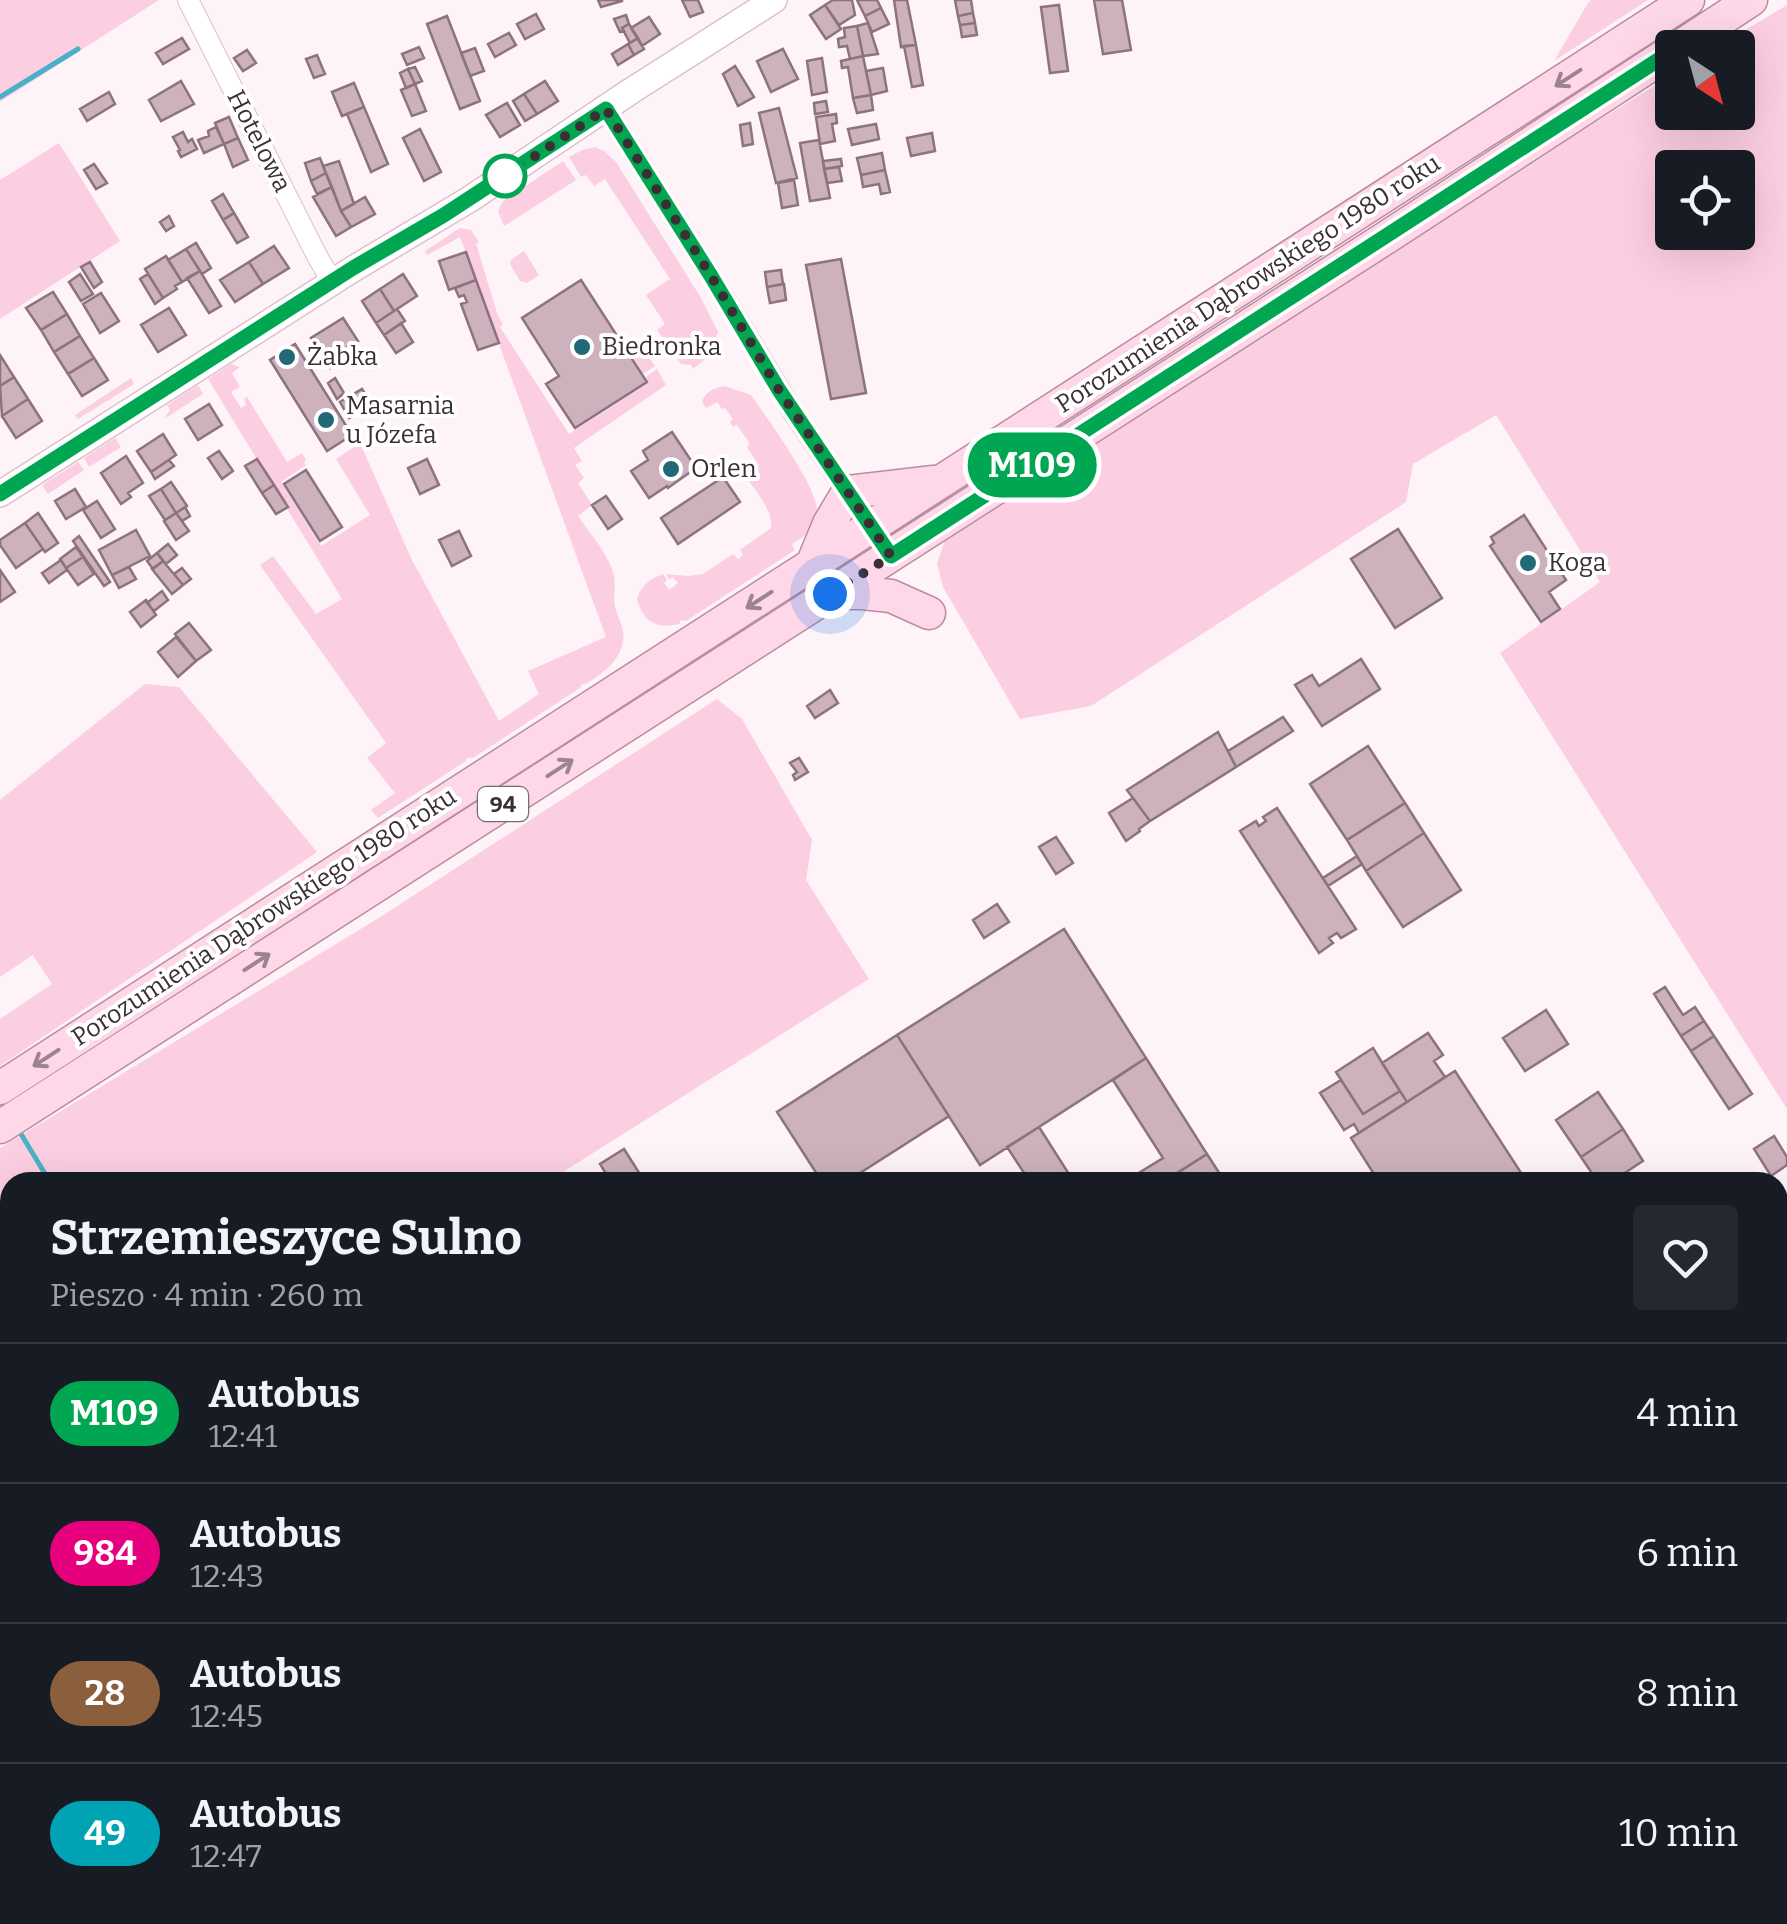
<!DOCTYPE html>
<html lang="pl">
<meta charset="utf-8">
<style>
body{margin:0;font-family:Bitter,serif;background:#242831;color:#f1f3f6;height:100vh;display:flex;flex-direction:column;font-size:38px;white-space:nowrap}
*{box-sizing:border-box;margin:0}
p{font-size:32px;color:#9ea1a6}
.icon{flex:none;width:55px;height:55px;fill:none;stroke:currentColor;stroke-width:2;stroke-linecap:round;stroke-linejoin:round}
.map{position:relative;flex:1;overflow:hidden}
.panel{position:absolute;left:0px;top:1172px;width:1788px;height:752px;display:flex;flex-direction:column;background:#171b24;border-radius:30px 30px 0 0;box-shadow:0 10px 40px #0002}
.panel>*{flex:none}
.badge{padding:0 20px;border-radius:32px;font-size:35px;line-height:65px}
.needle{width:65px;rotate:144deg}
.fabs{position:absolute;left:1655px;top:30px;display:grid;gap:20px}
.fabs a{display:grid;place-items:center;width:100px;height:100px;border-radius:10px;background:#171b24;box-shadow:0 10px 40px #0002;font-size:50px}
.you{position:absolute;width:50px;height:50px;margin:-25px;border:8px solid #fff;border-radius:50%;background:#1a73e8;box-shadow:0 0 0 15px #1a73e833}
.map>.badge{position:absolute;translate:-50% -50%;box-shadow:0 0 0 5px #fff}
.round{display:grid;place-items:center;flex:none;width:105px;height:105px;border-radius:10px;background:#242831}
.summary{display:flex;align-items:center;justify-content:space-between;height:170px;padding:0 50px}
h1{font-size:48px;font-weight:700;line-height:75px}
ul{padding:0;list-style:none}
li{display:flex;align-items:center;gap:30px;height:140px;padding:0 50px;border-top:2px solid #363941}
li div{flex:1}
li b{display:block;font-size:38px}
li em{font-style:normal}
li .badge{min-width:110px;font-weight:700;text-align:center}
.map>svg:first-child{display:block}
.green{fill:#fccee1;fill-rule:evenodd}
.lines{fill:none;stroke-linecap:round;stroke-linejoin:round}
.stream{stroke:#49b1c7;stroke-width:5}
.building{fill:#cdb1bd;stroke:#8c737d;stroke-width:2.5}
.minor-casing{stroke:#ddc1cc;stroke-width:22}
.tertiary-casing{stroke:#ddc1cc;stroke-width:28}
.primary-casing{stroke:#b98c9f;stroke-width:35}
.minor{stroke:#fff;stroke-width:20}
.tertiary{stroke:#fff;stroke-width:25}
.primary{stroke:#fed8e8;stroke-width:32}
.rail-casing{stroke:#5c5155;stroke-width:9}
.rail{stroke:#fff;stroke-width:5;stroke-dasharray:15;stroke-linecap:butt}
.oneway{stroke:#9c848e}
.line-casing{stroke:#fff;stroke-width:22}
.line{stroke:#00a651;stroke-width:15}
.walk{stroke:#3a2f33;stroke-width:10;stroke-dasharray:0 18}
.stop-dot{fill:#fff;stroke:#00a651;stroke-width:5}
.poi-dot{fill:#226978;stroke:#fff;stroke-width:4}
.labels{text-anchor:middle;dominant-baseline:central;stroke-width:8;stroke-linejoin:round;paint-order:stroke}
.shield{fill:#fff;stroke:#756d70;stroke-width:2.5}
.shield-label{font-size:22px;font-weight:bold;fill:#3a2f33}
.street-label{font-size:25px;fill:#3a2f33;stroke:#fff}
.poi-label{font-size:25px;fill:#3a2f33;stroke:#fff;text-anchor:start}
</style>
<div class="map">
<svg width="1787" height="1924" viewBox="0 0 1787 1924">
<rect width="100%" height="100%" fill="#fef3f7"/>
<path class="green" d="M0,0H159L0,102Z
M1591,0H1648L1554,61L1588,3Z
M1787,5V1109L1500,653L1600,582L1496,415L1413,464L1406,502L1091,706L1020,719L943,587L937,563L946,538L1521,168L1672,75V112H1738V48L1717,47ZM1672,168H1738V232H1672Z
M59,143L120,241L0,319V180Z
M595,147L604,151L616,162L701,298L718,332L710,355L693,369L691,365L681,364L657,330L665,324L646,295L670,279L605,179L594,186L586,175L581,177L569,157L582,150Z
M563,161L576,180L504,226L498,211L503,201Z
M460,228L471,230L479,242L476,244L498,316L503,324L500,327L569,434L649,383L646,377L657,369L666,385L574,448L582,461L575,465L584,478L578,483L592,505L578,516C590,534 609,554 614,576C616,586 613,597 615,607C617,615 621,622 623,630C627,656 605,672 586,684H582L580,688L473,758H467L466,761L378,818L371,810L395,793L367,758L386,743L260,565L273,556L316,614L342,599L208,379L231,364L240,367L232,373L240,387L231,392L241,408L246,405L244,399L247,397L287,462L302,453L306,460L304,462L306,465L281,482L321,546L370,515L336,459L360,443L411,558L499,721L539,694L528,671L606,637L460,237L427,255L425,251Z
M524,251L539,275L527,283L520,281L510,264L511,260Z
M639,342L655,366L643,374L628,349Z
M131,378L134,384L78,419L75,415Z
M198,385L203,394L164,419L170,410L167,405Z
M724,386L751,395C766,417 821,491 817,514C815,529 804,537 792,544L795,550L686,621L681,620L679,624C657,629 643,622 637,599C641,585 650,579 663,574L667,580L664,583L669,590L678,583L673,577L669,579L666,574L688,576L703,574L733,554L738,559L743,555L740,550L771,528C773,509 755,491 745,475L759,466L747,447L750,444L737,425L733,427L730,422L733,419L725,408L722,409L717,402L706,408L702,402C705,392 714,388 724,386Z
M115,438L121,447L89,467L84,458Z
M78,462L84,470L48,494L42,485Z
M145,684L179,687L317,852L0,1066V1019L52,984L33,955L0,977V800Z
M717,699L742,719L812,840L806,880L869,979L547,1182H10V1521L0,1514V1148L382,916Z
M1787,1347V1924H588L582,1915H1778V1353Z
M0,1549L10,1556V1601L0,1589Z
M0,1623L10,1635V1915H243L251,1924H0Z
M267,1915H437L445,1924H274Z
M469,1915H539L546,1924H477Z"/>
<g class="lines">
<path class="stream" d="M0,97L78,49
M21,1134L50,1182
M1778,1782L1787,1770
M222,1915L229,1924
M282,1915L290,1924
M528,1915L533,1924
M605,1915L611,1924
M1654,1924L1663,1915
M1772,1924L1787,1911"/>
</g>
<path class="building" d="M598,0H622V1L601,7Z
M682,0H698L703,12L690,17Z
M833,0H852L855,15L839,25L825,5Z
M857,0H877L881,8L865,16Z
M894,0H907L916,45L901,47Z
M955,0H971L973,13L958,16Z
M1094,0H1122L1131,50L1103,54Z
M825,5L841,29L826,39L810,15Z
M1059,5L1068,71L1050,73L1041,7Z
M881,8L889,24L872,32L865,16Z
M973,13L975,23L960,25L958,16Z
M536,14L544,29L525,39L517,24Z
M626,15L629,24L622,28L624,31L620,32L614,19Z
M447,16L480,101L460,109L427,24Z
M649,17L660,34L642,46L631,28Z
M868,23L878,54L863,56L857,26Z
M975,23L977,35L962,37L960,25Z
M629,24L638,38L630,43L622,28Z
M857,26L863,56L850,59L847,46L839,47L838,39L845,37L844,28Z
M509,33L516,45L495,57L488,44Z
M182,38L189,49L163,64L156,53Z
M638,38L644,49L634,55L628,44Z
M628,44L634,55L618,65L612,54Z
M916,45L923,85L912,87L904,46Z
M419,47L424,58L407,65L402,54Z
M475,48L484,71L470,76L461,53Z
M783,49L798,79L771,92L757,61Z
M247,50L256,63L243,71L234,58Z
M317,55L325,74L314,78L306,59Z
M863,56L871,95L853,98L848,67L842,68L841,61Z
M822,58L827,92L812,95L807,61Z
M735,66L754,97L738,106L723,74Z
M415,67L422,81L415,84L408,69Z
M883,68L887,91L871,95L866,71Z
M408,69L415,84L406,88L400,73Z
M181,81L194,104L161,121L149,100Z
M545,81L558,101L537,114L524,94Z
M354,83L364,107L342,116L332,92Z
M415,84L426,111L412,116L401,90Z
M109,92L115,104L87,121L80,109Z
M524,94L537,114L525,121L513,101Z
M871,95L873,110L857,113L853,98Z
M826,101L828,112L815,114L814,103Z
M507,103L520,125L500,137L486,115Z
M364,107L388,164L371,172L347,114Z
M779,108L797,178L776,183L759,113Z
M836,114L837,123L832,124L835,141L820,144L816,117Z
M229,117L238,138L224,144L215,123Z
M750,123L753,144L743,146L740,125Z
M876,124L879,139L852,145L848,129Z
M216,127L224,144L204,153L198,140L209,136L208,131Z
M420,129L441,172L424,181L403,138Z
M183,132L188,142L192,139L197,149L181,157L178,151L180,150L173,137Z
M932,133L935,151L911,156L907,138Z
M238,138L248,160L233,167L224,144Z
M819,140L830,198L810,201L800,143Z
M882,153L885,170L861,175L857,158Z
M320,158L326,173L311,181L305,163Z
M841,159L842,166L824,169L823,161Z
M339,161L354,204L341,211L323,166Z
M94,164L107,183L96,189L84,170Z
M839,167L842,181L827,183L824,169Z
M885,170L890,192L881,194L879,184L863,187L861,175Z
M326,173L332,187L317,194L311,181Z
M794,180L798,205L782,208L778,183Z
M332,187L341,211L351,227L336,236L313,197Z
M223,194L234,213L223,220L212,201Z
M365,197L375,214L351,227L341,211Z
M234,213L248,237L237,243L223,220Z
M169,216L174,226L166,231L160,222Z
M196,243L211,268L202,274L186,249Z
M274,246L289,268L263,284L249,262Z
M186,249L200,271L182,282L168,260Z
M466,252L476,280L449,290L439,261Z
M166,256L182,282L175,286L177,289L163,298L145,269Z
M841,259L866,393L831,399L806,265Z
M90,262L102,282L94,288L81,267Z
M249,262L263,284L235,302L220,280Z
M781,270L783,284L767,287L765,272Z
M200,271L221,306L209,313L187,278Z
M80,274L93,294L81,301L69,282Z
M148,274L163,298L155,304L140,279Z
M403,274L417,296L394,311L380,289Z
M476,280L499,343L478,350L461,304L467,302L464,295L459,297L455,288Z
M581,280L647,382L575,428L546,384L559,376L522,318Z
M784,284L786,300L770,303L767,287Z
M380,289L394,311L376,323L362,301Z
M53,292L67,314L41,330L26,308Z
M101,293L119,321L100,333L83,304Z
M169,308L186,335L158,352L141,325Z
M397,309L405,321L384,335L376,323Z
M67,314L80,336L54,352L41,330Z
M343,318L358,341L325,361L311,338Z
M401,323L413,342L396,353L384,335Z
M80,336L94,358L68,374L54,352Z
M295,344L352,435L327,451L270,360Z
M343,350L347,357L330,368L325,361Z
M0,355L14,377L0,386Z
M94,358L108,380L82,396L68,374Z
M14,377L28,399L2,416L0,386Z
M335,378L344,393L337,399L328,383Z
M362,389L372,405L349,418L340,402Z
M28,399L42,421L16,438L2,416Z
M209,404L222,425L198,440L185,419Z
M672,432L696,468L668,488L667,486L649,498L631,471L648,460L643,451Z
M163,434L176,455L151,472L137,451Z
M219,451L233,471L222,479L208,458Z
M126,456L143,483L128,493L131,497L121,504L101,473Z
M257,459L274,485L262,493L245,466Z
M427,459L439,485L420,494L408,468Z
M169,460L174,466L155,479L151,472Z
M306,470L342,527L320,541L284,484Z
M723,477L740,502L678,544L661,518Z
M171,482L187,506L176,513L161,489Z
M274,485L288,507L276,514L262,493Z
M75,489L86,507L66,519L55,501Z
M161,489L176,513L165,520L149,496Z
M606,496L622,519L608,529L592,505Z
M97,501L115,529L101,538L83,510Z
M185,507L190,516L182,521L176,513Z
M38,513L58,543L45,552L25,523Z
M176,513L189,531L176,540L164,521Z
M1524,515L1566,580L1549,592L1560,609L1541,622L1490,546L1494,543L1491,537Z
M25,523L43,549L16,568L0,545V540Z
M1398,529L1442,598L1395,628L1351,559Z
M136,530L150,556L112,575L99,550Z
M459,531L471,556L452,566L439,540Z
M79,536L110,582L104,586L73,541Z
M168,544L177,555L166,564L157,553Z
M76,547L83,557L66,568L60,559Z
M157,553L163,561L153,569L147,561Z
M83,557L94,574L78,585L66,568Z
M61,560L67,570L49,583L42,573Z
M163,561L183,585L172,594L152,569Z
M129,567L136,579L119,588L112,575Z
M182,568L191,579L183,585L174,574Z
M0,570L15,592L0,602Z
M162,591L168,600L154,611L147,603Z
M146,600L156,615L141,627L130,612Z
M189,623L211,650L196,661L175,634Z
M176,637L196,661L178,677L158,652Z
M1361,659L1380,689L1322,726L1295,685L1312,675L1319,686Z
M830,690L838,703L815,718L807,706Z
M1283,717L1293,731L1236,767L1228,751Z
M1218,732L1236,767L1150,821L1127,790Z
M1368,746L1405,803L1347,840L1310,784Z
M799,758L808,772L795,780L793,775L797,772L790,763Z
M1133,798L1150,821L1139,829L1140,831L1126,841L1109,813Z
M1405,803L1424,833L1366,871L1347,840Z
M1277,808L1356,929L1341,938L1337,933L1329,938L1333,943L1319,953L1240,831L1256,821L1259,826L1266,821L1263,817Z
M1424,833L1461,890L1403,927L1366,871Z
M1056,837L1073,863L1056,874L1039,847Z
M1357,856L1362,864L1328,886L1323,878Z
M997,904L1009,922L984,938L973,920Z
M1064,929L1146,1058L980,1165L897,1035Z
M1665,987L1683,1015L1695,1007L1704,1021L1681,1036L1654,994Z
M1546,1010L1568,1044L1525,1071L1503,1038Z
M1704,1021L1714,1036L1691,1051L1681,1036Z
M1428,1033L1443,1055L1434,1061L1445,1077L1407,1102L1382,1063Z
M897,1035L949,1116L846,1182H822L777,1112Z
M1714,1036L1752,1094L1729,1109L1691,1051Z
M1373,1048L1400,1091L1363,1114L1336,1072Z
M1146,1058L1207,1154L1163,1182H1124L1163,1158L1113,1080Z
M1455,1071L1527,1182H1379L1351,1138Z
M1341,1080L1363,1114L1400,1091L1407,1102L1359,1133L1354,1124L1344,1130L1320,1093Z
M1598,1092L1623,1129L1581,1157L1556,1120Z
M1039,1127L1074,1182H1030L1007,1147Z
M1623,1129L1643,1161L1611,1182H1598L1581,1157Z
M1774,1136L1787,1157V1165L1771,1176L1754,1149Z
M624,1149L645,1182H611L600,1164Z
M1207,1154L1225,1182H1163Z
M1787,1281V1323L1783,1326L1778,1316V1287Z"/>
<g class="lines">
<g class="minor-casing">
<path id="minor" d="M188,0L316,254L332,282
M606,109L711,276L795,415L876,533
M0,1609L10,1621
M252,1915L259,1924"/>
</g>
<g class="tertiary-casing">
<path id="tertiary" d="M0,494L353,269L470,199L631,91L774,0"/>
</g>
<g class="primary-casing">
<path id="primary" d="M1678,48L1751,0
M812,565L829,524L848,492L934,482
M830,593H862L891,596L929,613
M0,1088L1688,0
M0,1127L1387,237L1672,51"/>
</g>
<use href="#minor" class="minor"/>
<use href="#tertiary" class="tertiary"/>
<use href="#primary" class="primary"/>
<g class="rail-casing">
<path id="rail" d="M0,1522L10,1528
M462,1915L469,1924"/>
</g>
<use href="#rail" class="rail"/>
</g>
<defs><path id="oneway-shaft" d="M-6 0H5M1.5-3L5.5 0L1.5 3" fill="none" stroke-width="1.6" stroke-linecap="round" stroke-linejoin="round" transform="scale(2.5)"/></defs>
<g class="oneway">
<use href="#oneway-shaft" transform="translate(1568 78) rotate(147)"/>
<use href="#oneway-shaft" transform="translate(759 600) rotate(147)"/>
<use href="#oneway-shaft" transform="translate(560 768) rotate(-33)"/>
<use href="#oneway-shaft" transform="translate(257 962) rotate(-33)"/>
<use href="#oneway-shaft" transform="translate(46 1058) rotate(147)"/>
</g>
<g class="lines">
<g class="line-casing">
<path id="line" d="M0,494L353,268L444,215L606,109L711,276L779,390L891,556L1672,51"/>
</g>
<use href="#line" class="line"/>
<path class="walk" d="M505,176L606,109L711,276L779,390L891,556L830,594"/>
</g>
<circle class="stop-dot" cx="505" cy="176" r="20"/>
<g class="poi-dot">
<circle cx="582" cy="347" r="10"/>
<circle cx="287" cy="357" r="10"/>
<circle cx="326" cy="420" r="10"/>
<circle cx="671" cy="469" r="10"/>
<circle cx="1528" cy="563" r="10"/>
</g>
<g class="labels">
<rect class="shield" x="478" y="787" width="50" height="34" rx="8"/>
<g class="shield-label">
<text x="503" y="804">94</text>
</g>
<g class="street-label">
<text transform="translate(259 141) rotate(63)">Hotelowa</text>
<text transform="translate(1248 284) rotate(-33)">Porozumienia Dąbrowskiego 1980 roku</text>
<text transform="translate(264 917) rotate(-33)">Porozumienia Dąbrowskiego 1980 roku</text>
</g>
<g class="poi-label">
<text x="602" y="347">Biedronka</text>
<text x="307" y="357">Żabka</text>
<text x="346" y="406">Masarnia<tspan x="346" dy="29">u Józefa</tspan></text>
<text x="691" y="469">Orlen</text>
<text x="1548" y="563">Koga</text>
</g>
</g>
</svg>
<div class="fabs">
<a><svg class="needle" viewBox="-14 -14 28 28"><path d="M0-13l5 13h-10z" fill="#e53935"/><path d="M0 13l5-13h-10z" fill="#9ea1a6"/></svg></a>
<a><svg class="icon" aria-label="locate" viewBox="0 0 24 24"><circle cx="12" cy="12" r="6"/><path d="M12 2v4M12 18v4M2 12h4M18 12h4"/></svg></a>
</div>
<div class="you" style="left:830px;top:594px"></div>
<b class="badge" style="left:1032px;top:465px;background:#00a651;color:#fff">M109</b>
<section class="panel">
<div class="summary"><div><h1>Strzemieszyce Sulno</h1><p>Pieszo · 4 min · 260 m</p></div><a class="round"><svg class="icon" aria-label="heart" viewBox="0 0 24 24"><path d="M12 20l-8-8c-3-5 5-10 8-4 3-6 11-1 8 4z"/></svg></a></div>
<ul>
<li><span class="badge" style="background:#00a651;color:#fff">M109</span><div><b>Autobus</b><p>12:41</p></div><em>4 min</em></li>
<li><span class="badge" style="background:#e6007e;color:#fff">984</span><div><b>Autobus</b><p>12:43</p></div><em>6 min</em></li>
<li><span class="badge" style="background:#8b5e3c;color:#fff">28</span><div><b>Autobus</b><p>12:45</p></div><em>8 min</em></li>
<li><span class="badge" style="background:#00a3b4;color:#fff">49</span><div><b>Autobus</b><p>12:47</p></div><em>10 min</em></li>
</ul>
</section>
</div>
